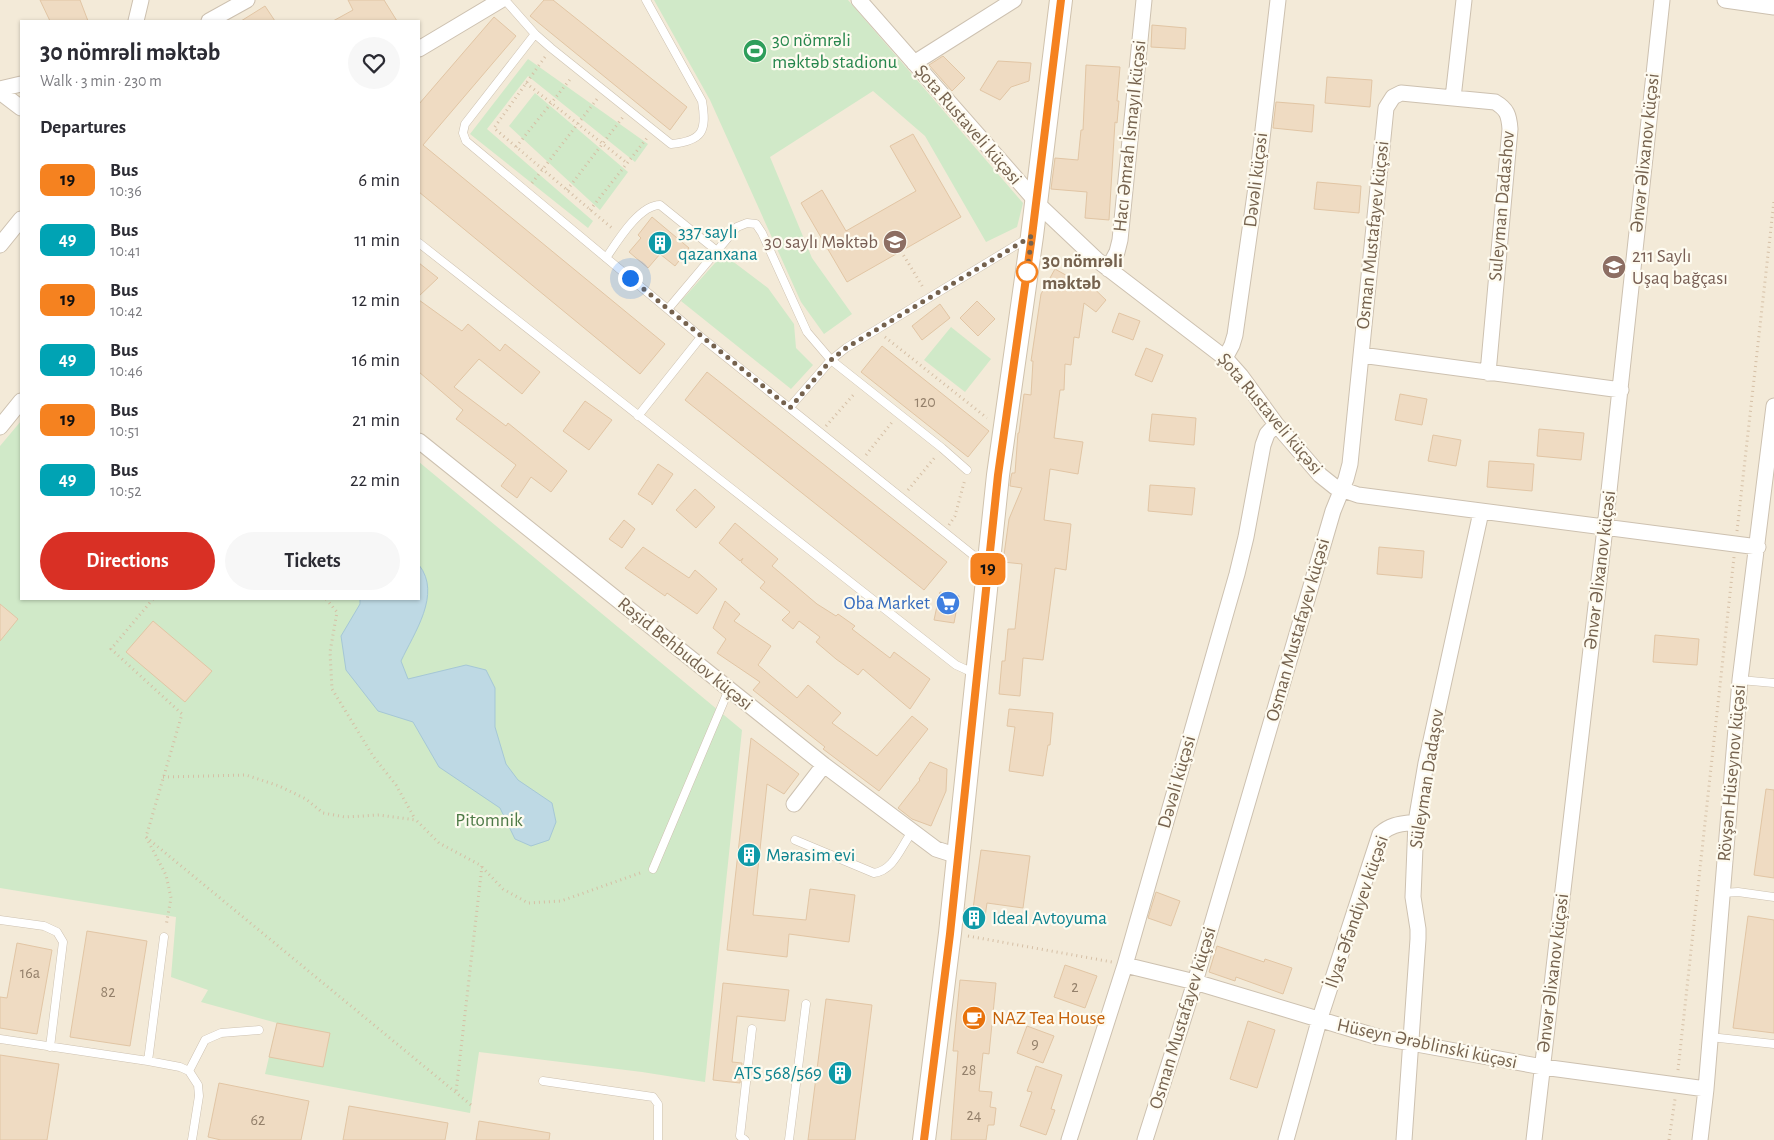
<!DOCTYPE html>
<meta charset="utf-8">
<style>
body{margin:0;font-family:"Alegreya Sans",sans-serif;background:#f7f7f7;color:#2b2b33;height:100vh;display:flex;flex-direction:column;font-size:19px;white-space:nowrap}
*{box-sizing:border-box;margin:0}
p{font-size:16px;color:#7c7c81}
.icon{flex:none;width:28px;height:28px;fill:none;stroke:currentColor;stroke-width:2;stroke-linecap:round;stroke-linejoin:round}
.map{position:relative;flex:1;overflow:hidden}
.details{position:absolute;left:20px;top:20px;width:400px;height:580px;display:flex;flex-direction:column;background:#fff;border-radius:0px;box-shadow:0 1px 4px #0004}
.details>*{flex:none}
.badge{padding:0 10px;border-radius:8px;font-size:18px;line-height:32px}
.you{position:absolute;width:25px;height:25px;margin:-12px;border:4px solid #fff;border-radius:50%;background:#1a73e8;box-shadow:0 0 0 8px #1a73e833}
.map>.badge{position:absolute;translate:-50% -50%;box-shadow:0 0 0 2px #fff}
h2{padding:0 20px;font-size:19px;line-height:45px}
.round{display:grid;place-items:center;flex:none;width:52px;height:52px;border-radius:26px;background:#f7f7f7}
.headline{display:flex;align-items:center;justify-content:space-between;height:85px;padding:0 20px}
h1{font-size:24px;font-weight:600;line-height:38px}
.button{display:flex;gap:10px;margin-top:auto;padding:10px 20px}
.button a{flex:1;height:58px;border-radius:30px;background:#d93025;color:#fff;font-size:20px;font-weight:600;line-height:58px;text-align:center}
.button a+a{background:#f7f7f7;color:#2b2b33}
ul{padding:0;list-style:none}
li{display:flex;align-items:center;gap:15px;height:60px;padding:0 20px}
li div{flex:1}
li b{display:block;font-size:19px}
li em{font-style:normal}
li .badge{min-width:55px;font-weight:700;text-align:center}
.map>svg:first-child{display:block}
.residential{fill:#f3ead8;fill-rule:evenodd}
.green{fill:#d0e9c8}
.water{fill:#bed9e4;stroke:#a5c7d6}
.building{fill:#efdbc2;stroke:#e1c5a4}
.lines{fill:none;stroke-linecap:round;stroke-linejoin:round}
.lane-casing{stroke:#cdc1b0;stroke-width:9}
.street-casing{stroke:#cdc1b0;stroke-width:17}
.secondary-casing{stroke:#d0c2ad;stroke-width:24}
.path{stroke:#d5bfa5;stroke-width:3;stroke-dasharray:1 4;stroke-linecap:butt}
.lane{stroke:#fff;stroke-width:8}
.street{stroke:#fff;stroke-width:15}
.secondary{stroke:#fff;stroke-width:22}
.line-casing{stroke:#fff;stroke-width:11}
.line{stroke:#f58220;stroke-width:8}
.walk{stroke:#75624e;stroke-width:5;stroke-dasharray:0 9}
.stop-dot{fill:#fff;stroke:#f58220;stroke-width:2.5}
.labels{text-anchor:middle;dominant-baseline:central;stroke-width:4.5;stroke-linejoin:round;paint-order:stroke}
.number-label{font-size:16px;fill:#94806b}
.leisure-label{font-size:19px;fill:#27864d;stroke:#fefbf0;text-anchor:start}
.street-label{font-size:19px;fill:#75624e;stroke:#fefbf0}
.culture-label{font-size:19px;fill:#0d838f;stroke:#fefbf0;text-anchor:start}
.education-label{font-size:19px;fill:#785e54;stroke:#fefbf0;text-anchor:end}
.stop-label{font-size:19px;font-weight:bold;fill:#75624e;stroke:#fefbf0;text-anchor:start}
.shop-label{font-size:19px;fill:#366cbe;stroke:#fefbf0;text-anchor:end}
.park-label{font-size:19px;fill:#4d7a46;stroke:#fefbf0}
.food-label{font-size:19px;fill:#c56008;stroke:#fefbf0;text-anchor:start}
</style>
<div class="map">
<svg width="1774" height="1140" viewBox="0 0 1774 1140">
<rect width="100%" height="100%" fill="#fbf7e9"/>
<path class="residential" d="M0,0H1774V1140H0ZM21,21H419V599H21Z"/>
<path class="green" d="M654,0H848L1023,203L1017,227L986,242L925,136L873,91L770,157L812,258L852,314L824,334L801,302L710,100Z
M528,59L648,144L635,162L528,76L487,129L593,221L588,228L470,134Z
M535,93L628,172L600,210L509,126Z
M723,254L768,288L794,324L796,348L813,365L791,389L681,301Z
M951,327L991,359L965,392L924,360Z
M21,421V599H419V462L742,730L705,1082L642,1072L479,1052L470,1113L265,1074L277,1023L201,1002L208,990L171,977L176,917L0,888V446Z"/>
<path class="water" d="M419,565C442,594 414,633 401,661L408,679L466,665L486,670L495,688V727L506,764L518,780L552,803L556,822L549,840L531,846L515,839L500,808L439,767L413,722L378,711L346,670L341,636L360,604V599H419Z"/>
<path class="building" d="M40,0H80L88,21H50Z
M348,0H384L397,21H333L353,10Z
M544,0H553L687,107L670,130L530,16Z
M265,6L275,21H241Z
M494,17L516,36L423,145L665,344L640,374L419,192V104Z
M1152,25L1186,28L1185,49L1151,47Z
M943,56L965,78L952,91L929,65Z
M998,61L1031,63L1029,81L1011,87L1000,100L980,90Z
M1086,65L1120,67L1117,101H1119L1117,123L1115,122L1109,220L1085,218L1087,192L1051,189L1055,158L1078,160L1081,130H1083Z
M1327,77L1372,80L1370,107L1325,103Z
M1276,102L1314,105L1312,132L1273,128Z
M913,134L961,217L847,282L801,203L822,190L846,231L916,191L890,146Z
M1317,182L1361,186L1359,213L1314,209Z
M652,217L689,248L675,266L660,254L648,268L629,252L641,238L638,235Z
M419,263L438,278L419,296Z
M1055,269L1080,283L1084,279L1106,300L1096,312L1084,303L1079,338L1074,337L1071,365L1065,364L1064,390H1060L1054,438L1083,442L1078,474L1050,469L1044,520L1071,524L1066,570L1055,568L1043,660L1023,658L1020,696L999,694L1002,661H1005L1008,629H1015L1022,564L1003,562L1009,519L1022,488L1010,486L1011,477L1012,473H1015L1018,433H1019L1024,394L1031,395L1033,361H1031L1041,294Z
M419,300L462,331L468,324L500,351L505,344L540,372L522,394L479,359L454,387L506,426L508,423L567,471L551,492L531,477L517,498L501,486L516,465L456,419L463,410L419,372Z
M977,301L995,319L978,336L960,318Z
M940,304L950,318L922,340L912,326Z
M1119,313L1140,321L1133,340L1112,332Z
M882,346L989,431L968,457L861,372Z
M1146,348L1163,355L1152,382L1135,375Z
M707,372L947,562L924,590L685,400Z
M1400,394L1427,399L1422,425L1395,420Z
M585,401L612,420L589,450L563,431Z
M1152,414L1196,418L1194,445L1149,441Z
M1539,429L1584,433L1581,460L1537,456Z
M1433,435L1461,440L1456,466L1428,461Z
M1489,461L1534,464L1532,491L1487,487Z
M658,464L673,474L652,505V503L638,494Z
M1150,485L1195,488L1192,515L1148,511Z
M695,489L715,507L696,528L676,510Z
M624,520L635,529L622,548L609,539Z
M735,523L778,559L772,566L817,604L836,616L838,614L855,626L852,629L890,658L894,652L930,679L910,709L863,669L858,675L836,659L816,642L820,637L799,621L793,629L782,620L790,612L760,588L765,582L741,562L743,558L740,561L719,543Z
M643,547L689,578L695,570L717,589L697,614L667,593L665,596L625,568Z
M1379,547L1424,551L1422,578L1377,574Z
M940,592L959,596L954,623L934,620Z
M725,601L740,614L734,621L771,646L758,665L797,698L808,685L841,713L832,723L877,756L912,716L928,729L879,791L823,749L825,747L753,690L760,682L717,653L726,639L713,628Z
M0,604L18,619L0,641Z
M153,621L212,671L185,702L126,652Z
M1655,635L1699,639L1697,665L1653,662Z
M1009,709L1053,713L1050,745H1048L1043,776L1009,771L1015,727L1007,726Z
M751,738L799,774L784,794L767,784L753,915L806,920L810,889L855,895L849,942L789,934L787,957L727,950Z
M930,762L947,769L946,791L931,826L912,819L898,808L920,780L919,779Z
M1766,789L1774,790V878L1754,875Z
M981,850L1030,856L1023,908L987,903L984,924L964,922L966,908L973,909Z
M1156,892L1180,901L1171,926L1148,918Z
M1748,916L1774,920V1033L1733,1028Z
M87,931L147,941L130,1046L70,1037Z
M17,943L52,950L37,1034L0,1028V997L7,998Z
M1217,946L1264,962L1265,959L1292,968L1283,994L1236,977L1235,981L1209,972Z
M1065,965L1097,976L1085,1008L1054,997Z
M960,980L996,983L989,1054L983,1053L979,1091L992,1092L990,1107L996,1108L994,1125H988L986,1140H951L958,1051H953Z
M723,983L789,990L785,1021L737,1016L732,1062L742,1063L740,1083L713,1080Z
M826,999L872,1005L855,1140H808Z
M1248,1021L1275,1030L1257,1088L1230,1079Z
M277,1023L330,1033L323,1067L269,1057Z
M1027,1026L1054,1036L1043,1063L1017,1053Z
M0,1055L59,1064L47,1140H0Z
M1036,1066L1062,1075L1051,1109L1055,1110L1046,1135L1020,1126L1032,1092L1027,1091Z
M219,1083L309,1101L301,1140H221L208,1137Z
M349,1106L448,1123L445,1140H343Z
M479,1121L550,1133L549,1140H476Z"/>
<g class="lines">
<g class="lane-casing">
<path id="lane" d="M505,0L535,34L465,124L463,133L466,141L701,337L973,555L988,559
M535,34L551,48L671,144C703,141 707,131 702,101L646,0
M419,243L956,665L967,670L976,671
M606,258C617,242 639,205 660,205L717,251
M668,309L737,227L747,223L756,224L762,233L807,332L831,360L942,448L967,470
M790,407L831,360L846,348L1028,238
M638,416L701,337
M1740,680L1774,683
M795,840L874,873C894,870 900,848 912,832
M653,869L729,689
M1723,893L1738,892L1774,897
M0,920L44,926L57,932L63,942L50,1047
M1710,1037L1774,1044
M0,1039L148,1061L180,1067L189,1071L198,1085L199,1096L192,1140
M148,1061L164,937
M189,1071L205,1040L221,1033L259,1030
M543,1081L653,1097L658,1104V1140
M745,1140L740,1136L752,1029
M789,1140L806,1004"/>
</g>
<g class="street-casing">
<path id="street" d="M859,0L1042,208L1097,260L1225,358L1241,376L1276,424L1320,475L1335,487L1358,495L1758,547
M1725,0L1774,7
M136,21L141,0
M209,21L247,0
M419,49L501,0
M914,63L1014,0
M0,89L21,84
M0,92L21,108
M1453,98L1464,0
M0,245L21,219
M1108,269L1117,252L1120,240L1144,0
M1361,355L1621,390
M1225,358L1232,345L1235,335L1258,173L1278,0
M0,427L21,401
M419,441L824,765L936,849L958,856
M794,804L824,765
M1125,965L1195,982L1378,1037L1543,1067L1706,1089
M1069,1140L1125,965L1237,574L1246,537L1263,445L1267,434L1276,424
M1145,1140L1195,982L1333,511L1346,479L1350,464L1386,108L1393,97L1401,93L1495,102C1507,109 1509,115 1510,129L1488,373
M1286,1140L1319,1021L1380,834C1391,824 1401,824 1416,822
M1404,1140L1418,939V929L1413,897L1416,822L1426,763L1481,512
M1534,1140L1605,528L1662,0
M1700,1140L1706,1089L1740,680L1774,406"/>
</g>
<g class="secondary-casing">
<path id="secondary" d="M924,1140L950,933L998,475L1032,236L1061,0"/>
</g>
<path class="path" d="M545,57L494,128L613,229
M526,83L627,163
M516,147L572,77
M532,183L597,99
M567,190L623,117
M590,210L647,138
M901,251L924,289
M885,337L987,418
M826,426L855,393
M866,455L893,421
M908,490L936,456
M949,525L955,516L965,479
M1737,531L1774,201
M153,599L111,649L182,714L146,837L166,875L171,898L166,926
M326,599L337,612L330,652L332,689L373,756L396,785L415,819
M163,777L246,775L279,786L306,799L323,813L345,817L379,815L416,820L439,843L482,866L456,1092
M146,837L471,1105
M482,867L503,889L528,903L561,901L643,872
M968,936L1112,962
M1678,1070L1734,557
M1669,1140L1675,1099"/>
<use href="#lane" class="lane"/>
<use href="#street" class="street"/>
<use href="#secondary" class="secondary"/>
</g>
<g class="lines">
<g class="line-casing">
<path id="line" d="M924,1140L950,934L998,475L1032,236L1061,0"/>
</g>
<use href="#line" class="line"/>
<path class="walk" d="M630,278L790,408L831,360L846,348L1032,236L1027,272"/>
</g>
<defs>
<g id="stadium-disc" transform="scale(1.25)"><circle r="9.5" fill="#2e9e5b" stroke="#fefbf0"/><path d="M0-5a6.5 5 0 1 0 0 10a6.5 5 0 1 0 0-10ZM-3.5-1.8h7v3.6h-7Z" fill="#fff"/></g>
<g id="school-disc" transform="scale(1.25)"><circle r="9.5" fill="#8d6e63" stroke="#fefbf0"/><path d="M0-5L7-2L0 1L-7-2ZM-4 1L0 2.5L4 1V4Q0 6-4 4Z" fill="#fff"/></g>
<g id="building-disc" transform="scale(1.25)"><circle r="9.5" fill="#0f9aa8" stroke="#fefbf0"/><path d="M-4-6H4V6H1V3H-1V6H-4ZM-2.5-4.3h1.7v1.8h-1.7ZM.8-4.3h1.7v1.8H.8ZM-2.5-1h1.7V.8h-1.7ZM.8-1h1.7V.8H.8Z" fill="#fff"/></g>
<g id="supermarket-disc" transform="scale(1.25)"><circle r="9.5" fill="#3f7fe0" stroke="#fefbf0"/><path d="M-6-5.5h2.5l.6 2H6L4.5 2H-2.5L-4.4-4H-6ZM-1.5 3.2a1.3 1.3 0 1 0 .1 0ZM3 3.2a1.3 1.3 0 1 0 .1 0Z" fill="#fff"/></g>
<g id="cafe-disc" transform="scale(1.25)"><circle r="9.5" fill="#e8710a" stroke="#fefbf0"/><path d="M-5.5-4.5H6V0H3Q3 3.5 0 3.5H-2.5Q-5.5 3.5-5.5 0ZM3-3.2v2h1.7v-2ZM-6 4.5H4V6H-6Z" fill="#fff"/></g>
</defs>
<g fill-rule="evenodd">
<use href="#stadium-disc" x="755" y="51"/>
<use href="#school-disc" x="895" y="242"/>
<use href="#building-disc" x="660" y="243"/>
<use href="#school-disc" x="1614" y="267"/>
<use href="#supermarket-disc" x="948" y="603"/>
<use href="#building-disc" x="749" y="855"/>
<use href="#building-disc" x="974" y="918"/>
<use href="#cafe-disc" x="974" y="1018"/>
<use href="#building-disc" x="840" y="1073"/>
</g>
<circle class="stop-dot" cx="1027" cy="272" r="10"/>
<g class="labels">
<g class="number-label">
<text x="925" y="402">120</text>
<text x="30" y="973">16a</text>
<text x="1075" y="987">2</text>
<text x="108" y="992">82</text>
<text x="1035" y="1044">9</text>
<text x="969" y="1070">28</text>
<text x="974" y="1115">24</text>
<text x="258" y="1120">62</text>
</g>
<g class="leisure-label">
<text x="772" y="40">30 nömrəli<tspan x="772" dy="22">məktəb stadionu</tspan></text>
</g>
<g class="street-label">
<text transform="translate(968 125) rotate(49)">Şota Rustaveli küçəsi</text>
<text transform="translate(1130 136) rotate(-84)">Hacı Əmrah İsmayıl küçəsi</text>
<text transform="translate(1645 153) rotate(-84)">Ənvər Əlixanov küçəsi</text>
<text transform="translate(1256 180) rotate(-83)">Dəvəli küçəsi</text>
<text transform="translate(1502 206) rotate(-85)">Suleyman Dadashov</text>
<text transform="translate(1373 235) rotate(-84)">Osman Mustafayev küçəsi</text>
<text transform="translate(1270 414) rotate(50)">Şota Rustaveli küçəsi</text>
<text transform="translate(1600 570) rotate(-83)">Ənvər Əlixanov küçəsi</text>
<text transform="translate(1298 630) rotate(-74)">Osman Mustafayev küçəsi</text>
<text transform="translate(685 654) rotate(39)">Rəşid Behbudov küçəsi</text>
<text transform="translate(1732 773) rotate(-85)">Rövşən Hüseynov küçəsi</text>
<text transform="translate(1427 779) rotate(-81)">Süleyman Dadaşov</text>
<text transform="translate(1177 782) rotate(-74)">Dəvəli küçəsi</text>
<text transform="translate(1357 912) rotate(-71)">İlyas Əfəndiyev küçəsi</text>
<text transform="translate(1553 973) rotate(-83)">Ənvər Əlixanov küçəsi</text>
<text transform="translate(1183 1018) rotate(-73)">Osman Mustafayev küçəsi</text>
<text transform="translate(1427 1044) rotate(12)">Hüseyn Ərəblinski küçəsi</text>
</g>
<g class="culture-label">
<text x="678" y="232">337 saylı<tspan x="678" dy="22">qazanxana</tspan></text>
<text x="766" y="855">Mərasim evi</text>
<text x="992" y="918">Ideal Avtoyuma</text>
<text x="822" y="1073" text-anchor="end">ATS 568/569</text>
</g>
<g class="education-label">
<text x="878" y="242">30 saylı Məktəb</text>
<text x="1632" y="256" text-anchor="start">211 Saylı<tspan x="1632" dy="22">Uşaq bağçası</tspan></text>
</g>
<g class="stop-label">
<text x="1042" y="261">30 nömrəli<tspan x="1042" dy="22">məktəb</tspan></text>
</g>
<g class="shop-label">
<text x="930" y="603">Oba Market</text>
</g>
<g class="park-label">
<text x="489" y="820">Pitomnik</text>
</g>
<g class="food-label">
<text x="992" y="1018">NAZ Tea House</text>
</g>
</g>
</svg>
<div class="you" style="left:630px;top:278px"></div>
<b class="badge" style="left:988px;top:569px;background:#f58220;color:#111">19</b>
<section class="details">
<div class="headline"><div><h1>30 nömrəli məktəb</h1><p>Walk · 3 min · 230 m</p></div><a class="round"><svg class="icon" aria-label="heart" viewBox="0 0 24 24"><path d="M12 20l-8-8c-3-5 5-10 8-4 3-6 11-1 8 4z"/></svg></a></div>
<h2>Departures</h2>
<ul>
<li><span class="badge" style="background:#f58220;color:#111">19</span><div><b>Bus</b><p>10:36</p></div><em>6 min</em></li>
<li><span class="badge" style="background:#00a3b4;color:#fff">49</span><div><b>Bus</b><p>10:41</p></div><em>11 min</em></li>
<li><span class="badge" style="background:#f58220;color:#111">19</span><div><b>Bus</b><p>10:42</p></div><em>12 min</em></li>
<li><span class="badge" style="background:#00a3b4;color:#fff">49</span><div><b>Bus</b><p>10:46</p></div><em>16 min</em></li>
<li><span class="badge" style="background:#f58220;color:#111">19</span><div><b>Bus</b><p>10:51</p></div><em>21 min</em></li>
<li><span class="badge" style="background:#00a3b4;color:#fff">49</span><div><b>Bus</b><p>10:52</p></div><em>22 min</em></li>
</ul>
<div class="button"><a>Directions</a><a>Tickets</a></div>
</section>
</div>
